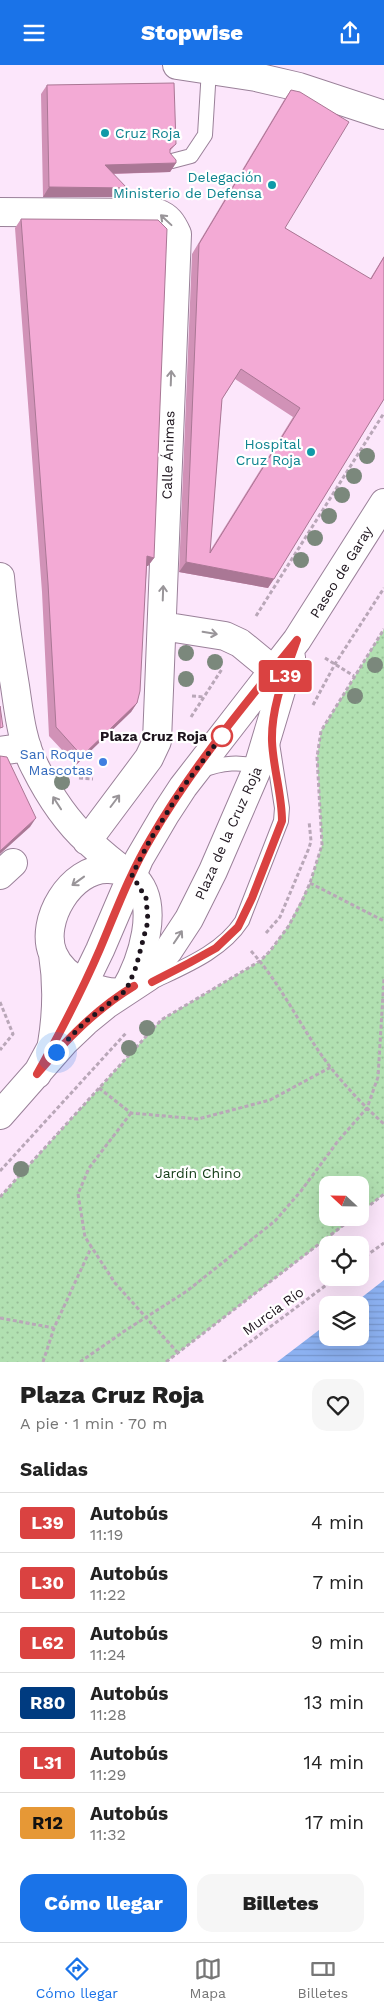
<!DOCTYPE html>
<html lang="es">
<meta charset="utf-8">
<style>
body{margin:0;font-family:"Work Sans",sans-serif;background:#f6f6f6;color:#222;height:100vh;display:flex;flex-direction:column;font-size:19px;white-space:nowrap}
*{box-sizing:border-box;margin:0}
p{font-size:16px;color:#767676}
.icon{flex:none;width:28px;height:28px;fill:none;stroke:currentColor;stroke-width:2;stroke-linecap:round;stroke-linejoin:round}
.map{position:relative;height:1297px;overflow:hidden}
.details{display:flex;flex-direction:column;background:#fff;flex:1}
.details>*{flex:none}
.badge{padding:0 10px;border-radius:4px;font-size:18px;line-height:32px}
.needle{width:32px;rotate:292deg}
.controls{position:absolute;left:319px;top:1111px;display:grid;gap:10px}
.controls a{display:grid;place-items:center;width:50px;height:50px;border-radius:10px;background:#fff;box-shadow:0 5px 20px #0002;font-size:25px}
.you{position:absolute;width:25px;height:25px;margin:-12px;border:4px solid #fff;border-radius:50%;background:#1a73e8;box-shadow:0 0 0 8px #1a73e833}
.map>.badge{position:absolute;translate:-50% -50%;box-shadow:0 0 0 2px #fff}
h2{padding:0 20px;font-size:19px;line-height:45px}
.round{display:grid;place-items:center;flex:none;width:52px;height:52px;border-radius:15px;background:#f6f6f6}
.summary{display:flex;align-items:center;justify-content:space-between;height:85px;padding:0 20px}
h1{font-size:24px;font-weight:800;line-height:38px}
.button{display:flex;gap:10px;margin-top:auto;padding:10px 20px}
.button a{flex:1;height:58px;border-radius:15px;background:#1a73e8;color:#fff;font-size:20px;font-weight:800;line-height:58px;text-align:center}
.button a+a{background:#f6f6f6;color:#222}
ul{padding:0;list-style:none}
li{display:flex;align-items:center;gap:15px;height:60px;padding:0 20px;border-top:1px solid #e0e0e0}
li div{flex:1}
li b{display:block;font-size:19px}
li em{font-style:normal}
li .badge{min-width:55px;font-weight:700;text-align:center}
header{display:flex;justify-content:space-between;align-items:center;height:65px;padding:0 20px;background:#1a73e8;color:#fff;font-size:22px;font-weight:800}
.dock{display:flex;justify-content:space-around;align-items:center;height:70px;border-top:1px solid #e0e0e0;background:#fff;font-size:14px;color:#767676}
.dock a{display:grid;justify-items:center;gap:2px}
.dock .on{color:#1a73e8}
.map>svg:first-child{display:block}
.park{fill:url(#park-dots)}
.water{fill:url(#water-rules)}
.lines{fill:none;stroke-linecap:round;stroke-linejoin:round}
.lane-casing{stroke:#9a8199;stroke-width:16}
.street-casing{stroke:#9a8199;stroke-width:30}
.secondary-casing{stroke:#9a8199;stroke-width:30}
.path{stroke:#b9a7b8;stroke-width:3;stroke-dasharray:4 2.5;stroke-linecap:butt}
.lane{stroke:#fff;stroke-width:14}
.street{stroke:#fff;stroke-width:28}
.secondary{stroke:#fff;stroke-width:28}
.tree{fill:#7b887c}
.wall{fill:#d192b7;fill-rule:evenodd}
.shaded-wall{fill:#aa7795}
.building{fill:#f3aad5;stroke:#aa7795;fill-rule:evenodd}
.oneway{stroke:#999599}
.line-casing{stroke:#fff;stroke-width:11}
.line{stroke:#da4241;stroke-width:8}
.walk{stroke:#1d141d;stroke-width:5;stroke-dasharray:0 9}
.culture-dot{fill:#0f9aa8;stroke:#fff;stroke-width:2}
.stop-dot{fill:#fff;stroke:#da4241;stroke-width:2.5}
.shop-dot{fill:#3f7fe0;stroke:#fff;stroke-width:2}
.labels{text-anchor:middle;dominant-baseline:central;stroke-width:4.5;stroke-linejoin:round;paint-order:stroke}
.culture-label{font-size:14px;fill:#0d838f;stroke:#fff;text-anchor:end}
.street-label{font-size:14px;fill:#1d141d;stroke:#fff}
.stop-label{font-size:14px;font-weight:bold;fill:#1d141d;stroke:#fff;text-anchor:end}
.shop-label{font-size:14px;fill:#366cbe;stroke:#fff;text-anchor:end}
.park-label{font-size:14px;fill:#123b15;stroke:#fff}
</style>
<header><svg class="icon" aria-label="menu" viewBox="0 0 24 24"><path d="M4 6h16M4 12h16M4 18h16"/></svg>Stopwise<svg class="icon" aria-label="share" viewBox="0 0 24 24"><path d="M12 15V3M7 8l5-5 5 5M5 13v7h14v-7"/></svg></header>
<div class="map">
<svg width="384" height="1297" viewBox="0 0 384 1297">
<defs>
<pattern id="park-dots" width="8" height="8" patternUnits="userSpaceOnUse" patternTransform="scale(1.25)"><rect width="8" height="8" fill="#b1e0b1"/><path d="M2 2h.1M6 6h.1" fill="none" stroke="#98bf98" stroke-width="1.8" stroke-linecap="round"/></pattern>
<pattern id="water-rules" width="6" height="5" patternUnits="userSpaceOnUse" patternTransform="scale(1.25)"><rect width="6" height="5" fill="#8cb1f1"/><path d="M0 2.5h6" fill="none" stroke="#7897ce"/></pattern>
</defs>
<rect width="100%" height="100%" fill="#fce6fb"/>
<path class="park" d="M384,564V1129L360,1148V1120H328V1152L354,1153L166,1297H0V1132L161,955L260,896L270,886L288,861L310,818L322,780L317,692L321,666Z"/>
<path class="water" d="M384,1215V1297H277L327,1259L328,1272H360V1240H352Z"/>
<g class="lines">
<g class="lane-casing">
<path id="lane" d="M172,96L191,91L205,70L209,4
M201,706C220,698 243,695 262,704
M152,917C183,902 222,887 242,856L281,756L282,743L272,678"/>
</g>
<g class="street-casing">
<path id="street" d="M177,0L256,12L299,22L384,50
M0,147L157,148C168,152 172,158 177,169L157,676L149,693L87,776
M0,512C3,549 9,585 15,621C19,648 22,678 35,702C48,728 66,756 88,776C99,786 110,796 123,805C125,807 130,808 132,811C163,838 141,898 124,927C109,929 97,925 83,918C70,912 59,903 53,889C39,856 71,803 108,804C113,804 119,805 124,806
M162,561L225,571L240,578L273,605
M0,686L27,682
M0,810L13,798
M52,979C57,949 58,920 53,889"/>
</g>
<g class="secondary-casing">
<path id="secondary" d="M37,1009L64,959L100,885L139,794L166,748L183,722L297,575L384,438
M0,1050L65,976L85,957L107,939L148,912L168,886L189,854L213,806L258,702L291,592"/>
</g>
<path class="path" d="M256,551L384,348
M325,593L354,611
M192,631L204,632
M313,640L335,599L384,523
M191,652L222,604
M79,713L93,714
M310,818L384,856
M266,868L280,852L309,783L311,776L309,756
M251,886C283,921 302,966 331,1003C347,1023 365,1042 384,1059
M0,937L13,969L0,985
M99,1023L131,1048L198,1054L270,1035L331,1002
M131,1048L89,1103L78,1129L85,1172L115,1218L178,1288
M0,1106L126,968
M0,1132L161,955L260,896L270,886L288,862L301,838L310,818L322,780L317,692L321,666L384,564
M360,1148L384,1129
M360,1195L384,1178
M0,1253L54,1263
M43,1297L54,1263L91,1183
M80,1297L126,1265L187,1226L275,1156L301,1126L338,1076L367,1043L378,1012L384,913
M166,1297L354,1152
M223,1297L337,1212"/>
<use href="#lane" class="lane"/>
<use href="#street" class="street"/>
<use href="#secondary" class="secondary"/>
</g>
<g class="tree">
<circle cx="367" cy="391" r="8"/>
<circle cx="354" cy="411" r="8"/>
<circle cx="342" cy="430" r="8"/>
<circle cx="329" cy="451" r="8"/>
<circle cx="315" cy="473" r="8"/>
<circle cx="301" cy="495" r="8"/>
<circle cx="186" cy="588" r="8"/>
<circle cx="215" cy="597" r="8"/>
<circle cx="375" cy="600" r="8"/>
<circle cx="186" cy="614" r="8"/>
<circle cx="355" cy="631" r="8"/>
<circle cx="62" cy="717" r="8"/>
<circle cx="147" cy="963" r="8"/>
<circle cx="129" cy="983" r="8"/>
<circle cx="21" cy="1104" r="8"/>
</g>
<path class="wall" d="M47,20L176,79L170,86V88L176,98L170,107L114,109L121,132H43L41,29Z
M291,25L285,163L370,214L384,191V334L268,523L179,507L192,189L284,35ZM235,314L293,352L210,486L222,334Z
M21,154L154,493L148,501H147L137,638L131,647L76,700L49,671L42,527L15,163Z"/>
<path class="shaded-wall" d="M176,98L170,107L98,109L105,100Z
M49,122L127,123L121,132H43Z
M147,491L154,493L148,501L141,500Z
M186,497L274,514L268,523L179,507Z
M137,638L131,647L76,700L82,691Z
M36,753L30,762L0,789V786Z"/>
<path class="building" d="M174,18L176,79L170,84V88L176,95V98L105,100L127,123L49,122L47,20Z
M291,25L300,27L349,57L285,163L371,214L384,192V334L274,514L186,497L199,179ZM241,304L300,343L210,488L222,334Z
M21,154L158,155L167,164L154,493L147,491L140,626L137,638L82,691L56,662L48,518Z
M0,641L3,662L0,663Z
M0,691L7,692L36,753L0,786Z"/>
<defs><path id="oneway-shaft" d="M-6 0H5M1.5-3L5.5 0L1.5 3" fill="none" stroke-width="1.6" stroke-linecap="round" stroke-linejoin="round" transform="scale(1.25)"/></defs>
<g class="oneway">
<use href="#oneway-shaft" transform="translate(166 155) rotate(-137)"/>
<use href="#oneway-shaft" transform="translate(171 313) rotate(-88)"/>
<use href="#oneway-shaft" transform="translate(163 528) rotate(-88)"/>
<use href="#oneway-shaft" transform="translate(210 568) rotate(9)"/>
<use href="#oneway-shaft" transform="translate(115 736) rotate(-53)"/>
<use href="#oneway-shaft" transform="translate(57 738) rotate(-123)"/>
<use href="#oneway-shaft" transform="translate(78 816) rotate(144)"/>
<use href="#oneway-shaft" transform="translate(178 872) rotate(-56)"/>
</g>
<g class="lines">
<g class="line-casing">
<path id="line" d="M134,921C96,944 66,975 37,1009C60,968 82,926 100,884C116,846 130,808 151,773C192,702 246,638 297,575C286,607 271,641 272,676C273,703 282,729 282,756L252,833L238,862L216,883L189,898L152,917"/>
</g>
<use href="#line" class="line"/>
<path class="walk" d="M56,987L85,957L124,927L129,919L136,902L148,856L146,833L132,810L150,775L183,722L224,668L222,671"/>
</g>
<g class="culture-dot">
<circle cx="105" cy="68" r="5"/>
<circle cx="272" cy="120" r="5"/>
<circle cx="311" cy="387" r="5"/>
</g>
<circle class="stop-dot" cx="222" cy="671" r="10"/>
<circle class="shop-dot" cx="103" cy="697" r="5"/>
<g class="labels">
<g class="culture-label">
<text x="115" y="68" text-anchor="start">Cruz Roja</text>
<text x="262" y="112">Delegación<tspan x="262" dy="16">Ministerio de Defensa</tspan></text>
<text x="301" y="379">Hospital<tspan x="301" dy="16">Cruz Roja</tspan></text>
</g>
<g class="street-label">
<text transform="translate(168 390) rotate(-88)">Calle Ánimas</text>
<text transform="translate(341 507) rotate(-58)">Paseo de Garay</text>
<text transform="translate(228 768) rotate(-66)">Plaza de la Cruz Roja</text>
<text transform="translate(273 1246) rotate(-36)">Murcia Río</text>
</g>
<g class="stop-label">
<text x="207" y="671">Plaza Cruz Roja</text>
</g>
<g class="shop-label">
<text x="93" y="689">San Roque<tspan x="93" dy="16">Mascotas</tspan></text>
</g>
<g class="park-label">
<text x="198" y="1108">Jardín Chino</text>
</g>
</g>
</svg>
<div class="controls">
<a><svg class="needle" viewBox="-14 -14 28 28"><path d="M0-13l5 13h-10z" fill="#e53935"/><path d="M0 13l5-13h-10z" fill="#767676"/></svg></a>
<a><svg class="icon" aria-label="locate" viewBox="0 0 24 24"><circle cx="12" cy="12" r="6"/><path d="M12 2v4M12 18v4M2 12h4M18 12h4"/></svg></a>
<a><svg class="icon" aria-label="layers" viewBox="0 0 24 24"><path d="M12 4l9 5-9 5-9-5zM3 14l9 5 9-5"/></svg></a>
</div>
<div class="you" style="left:56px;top:987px"></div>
<b class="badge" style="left:285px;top:611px;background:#da4241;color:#fff">L39</b>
</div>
<section class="details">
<div class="summary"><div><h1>Plaza Cruz Roja</h1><p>A pie · 1 min · 70 m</p></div><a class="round"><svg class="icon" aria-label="heart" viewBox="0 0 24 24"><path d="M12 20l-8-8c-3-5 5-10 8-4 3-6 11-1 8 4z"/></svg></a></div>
<h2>Salidas</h2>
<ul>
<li><span class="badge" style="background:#da4241;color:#fff">L39</span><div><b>Autobús</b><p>11:19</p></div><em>4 min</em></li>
<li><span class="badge" style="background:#da4241;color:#fff">L30</span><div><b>Autobús</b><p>11:22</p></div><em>7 min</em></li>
<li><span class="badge" style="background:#da4240;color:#fff">L62</span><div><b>Autobús</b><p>11:24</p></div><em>9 min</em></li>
<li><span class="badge" style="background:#003b80;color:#fff">R80</span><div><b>Autobús</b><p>11:28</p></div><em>13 min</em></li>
<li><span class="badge" style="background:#da4241;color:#fff">L31</span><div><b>Autobús</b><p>11:29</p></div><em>14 min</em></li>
<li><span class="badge" style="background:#e69836;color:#111">R12</span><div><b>Autobús</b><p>11:32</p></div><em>17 min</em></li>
</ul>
<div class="button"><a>Cómo llegar</a><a>Billetes</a></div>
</section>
<nav class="dock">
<a class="on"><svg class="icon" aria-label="directions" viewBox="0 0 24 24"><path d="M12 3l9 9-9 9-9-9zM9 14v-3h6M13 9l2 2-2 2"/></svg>Cómo llegar</a>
<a><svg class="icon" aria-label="map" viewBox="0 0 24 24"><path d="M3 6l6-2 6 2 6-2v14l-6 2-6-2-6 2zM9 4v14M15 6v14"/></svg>Mapa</a>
<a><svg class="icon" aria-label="tickets" viewBox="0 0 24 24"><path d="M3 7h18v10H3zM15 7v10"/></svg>Billetes</a>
</nav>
